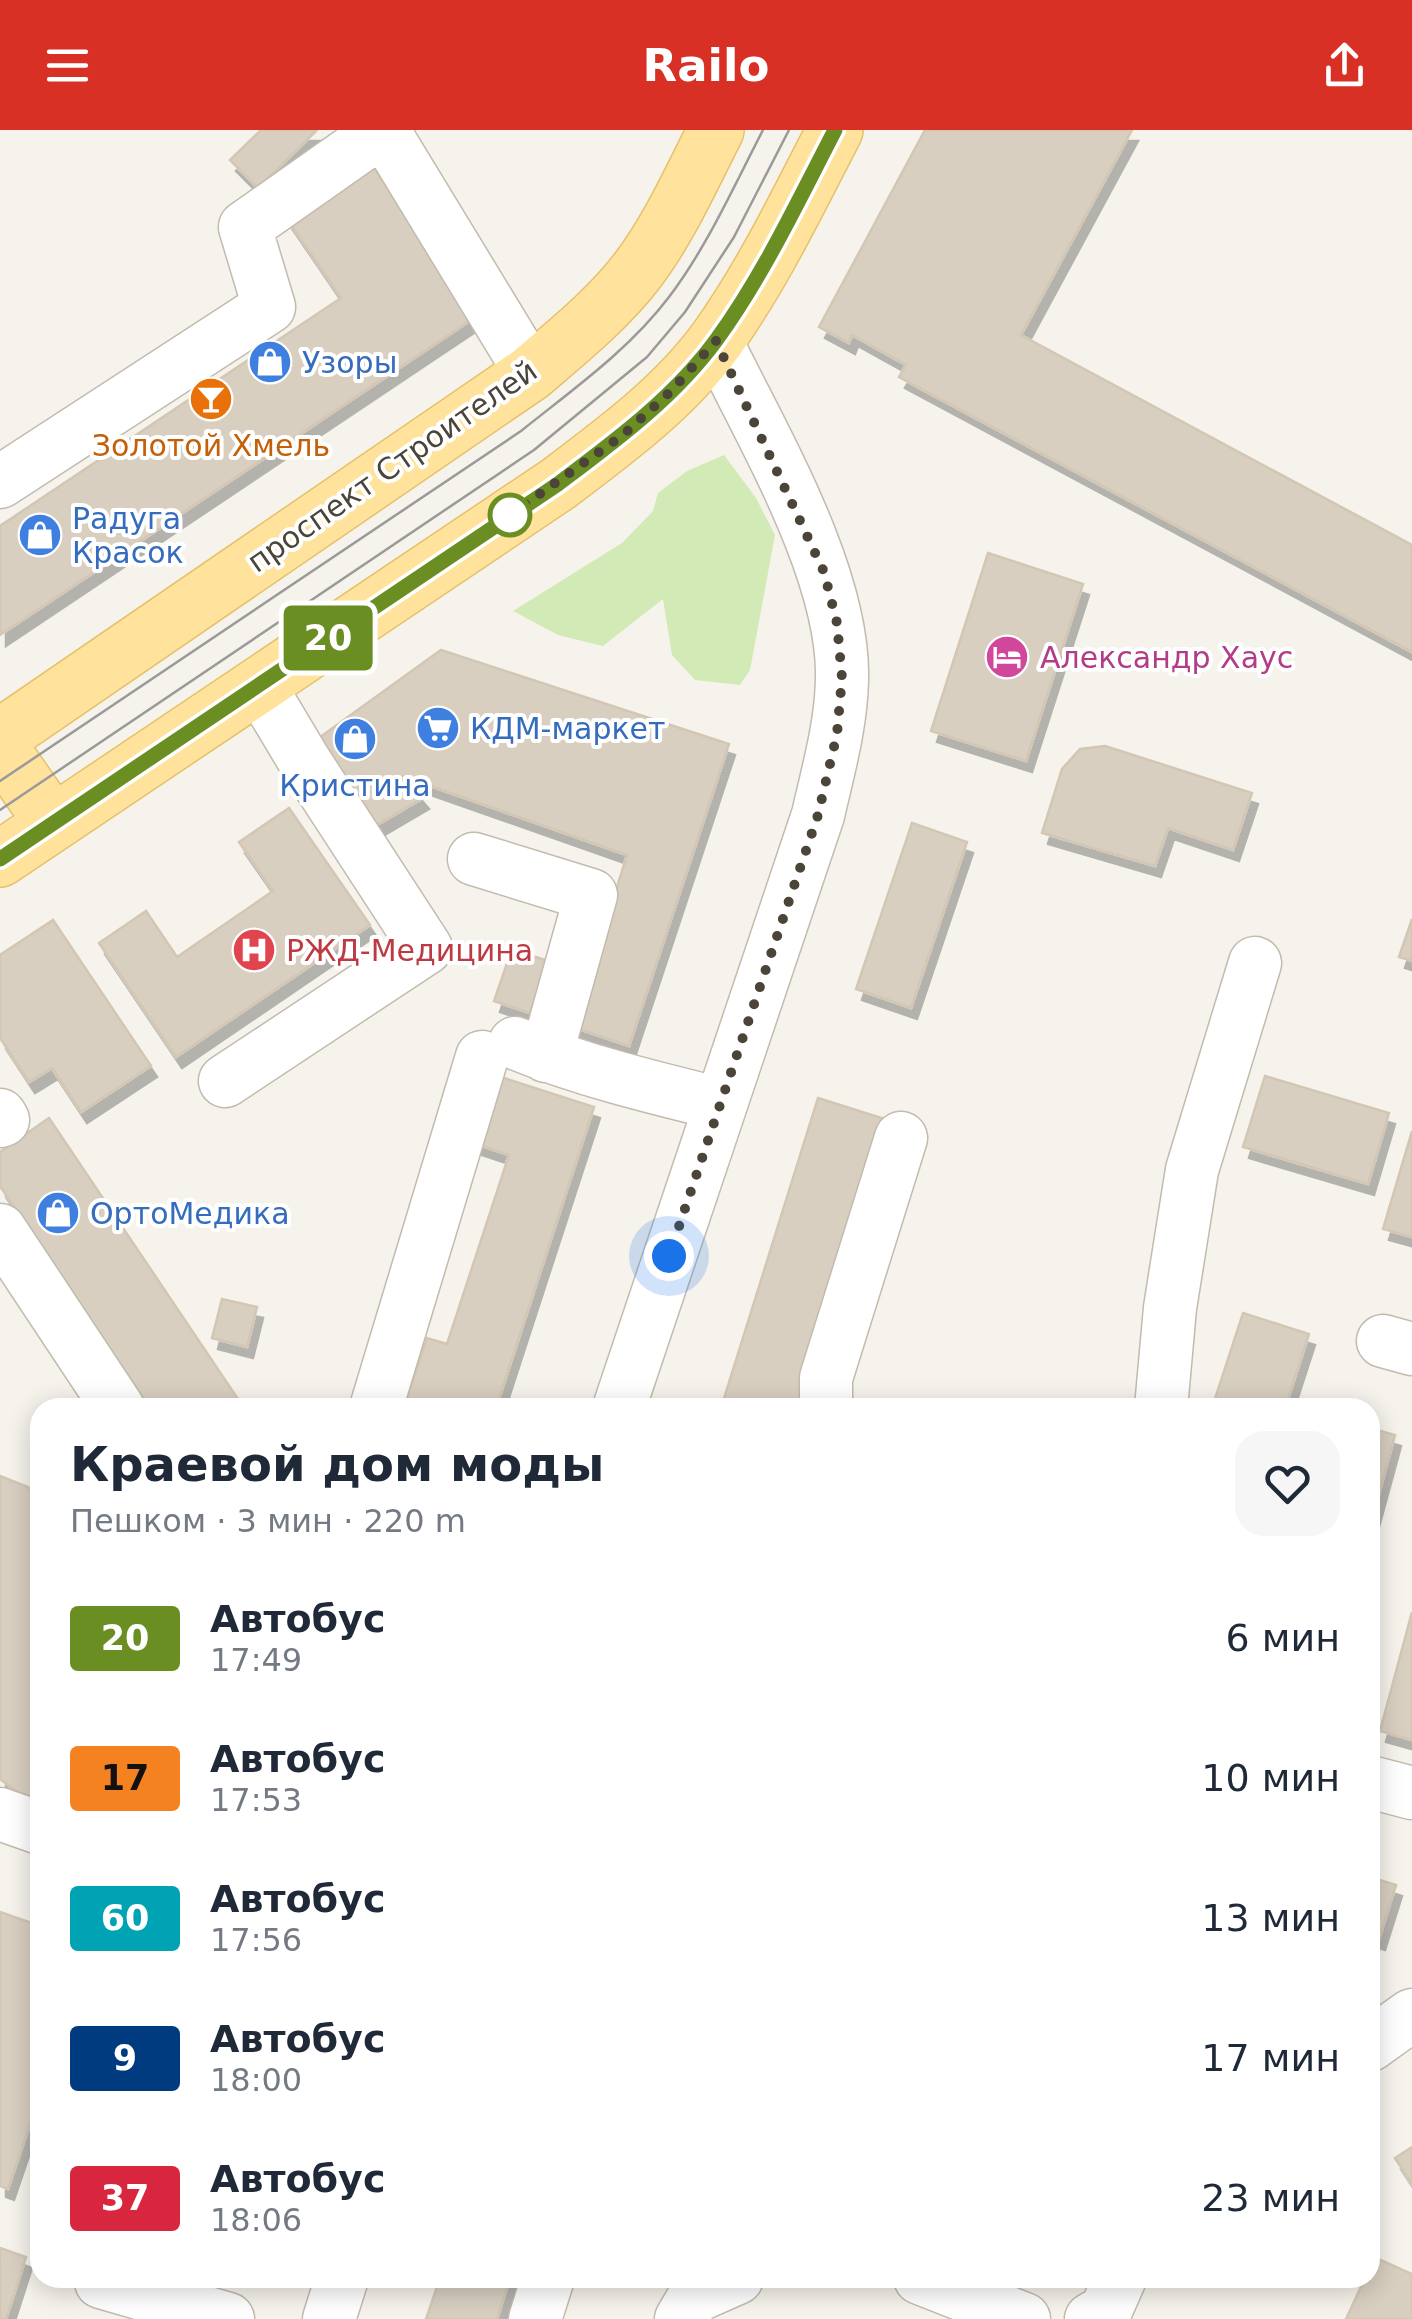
<!DOCTYPE html>
<html lang="ru">
<meta charset="utf-8">
<style>
body{margin:0;font-family:"DejaVu Sans",sans-serif;background:#f6f6f7;color:#1f2937;height:100vh;display:flex;flex-direction:column;font-size:38px;white-space:nowrap}
*{box-sizing:border-box;margin:0}
p{font-size:32px;color:#747a83}
.icon{flex:none;width:55px;height:55px;fill:none;stroke:currentColor;stroke-width:2;stroke-linecap:round;stroke-linejoin:round}
.map{position:relative;flex:1;overflow:hidden}
.drawer{position:absolute;left:30px;top:1268px;width:1350px;height:890px;display:flex;flex-direction:column;background:#fff;border-radius:30px;box-shadow:0 5px 25px #0003}
.drawer>*{flex:none}
.badge{padding:0 20px;border-radius:8px;font-size:35px;line-height:65px}
.you{position:absolute;width:50px;height:50px;margin:-25px;border:8px solid #fff;border-radius:50%;background:#1a73e8;box-shadow:0 0 0 15px #1a73e833}
.map>.badge{position:absolute;translate:-50% -50%;box-shadow:0 0 0 5px #fff}
.round{display:grid;place-items:center;flex:none;width:105px;height:105px;border-radius:30px;background:#f6f6f7}
.summary{display:flex;align-items:center;justify-content:space-between;height:170px;padding:0 40px}
h1{font-size:48px;font-weight:800;line-height:75px}
ul{padding:0;list-style:none}
li{display:flex;align-items:center;gap:30px;height:140px;padding:0 40px}
li div{flex:1}
li b{display:block;font-size:38px}
li em{font-style:normal}
li .badge{min-width:110px;font-weight:700;text-align:center}
header{display:flex;justify-content:space-between;align-items:center;height:130px;padding:0 40px;background:#d93025;color:#fff;font-size:45px;font-weight:800}
.map>svg:first-child{display:block}
.green{fill:#d2eab5}
.building{fill:#d8cfc1;stroke:#d3c7b4;stroke-width:2.5;filter:url(#shadow)}
.lines{fill:none;stroke-linecap:round;stroke-linejoin:round}
.minor-casing{stroke:#c2bbae;stroke-width:55}
.major-casing{stroke:#e6c16a;stroke-width:58}
.minor{stroke:#fff;stroke-width:52}
.major{stroke:#ffe39c;stroke-width:55}
.tram{stroke:#9a9a9a;stroke-width:2.5}
.line-casing{stroke:#fff;stroke-width:22}
.line{stroke:#6b8e23;stroke-width:15}
.walk{stroke:#4b4439;stroke-width:10;stroke-dasharray:0 18}
.stop-dot{fill:#fff;stroke:#6b8e23;stroke-width:5}
.labels{text-anchor:middle;dominant-baseline:central;stroke-width:8;stroke-linejoin:round;paint-order:stroke}
.shop-label{font-size:30px;fill:#366cbe;stroke:#fff;text-anchor:start}
.food-label{font-size:30px;fill:#c56008;stroke:#fff}
.street-label{font-size:30px;fill:#4b4439;stroke:#fff}
.hotel-label{font-size:30px;fill:#b23c85;stroke:#fff;text-anchor:start}
.health-label{font-size:30px;fill:#be3a42;stroke:#fff;text-anchor:start}
</style>
<header><svg class="icon" aria-label="menu" viewBox="0 0 24 24"><path d="M4 6h16M4 12h16M4 18h16"/></svg>Railo<svg class="icon" aria-label="share" viewBox="0 0 24 24"><path d="M12 15V3M7 8l5-5 5 5M5 13v7h14v-7"/></svg></header>
<div class="map">
<svg width="1412" height="2189" viewBox="0 0 1412 2189">
<defs>
<filter id="shadow"><feDropShadow dx="6" dy="11" stdDeviation="0" flood-color="#0004"/></filter>
</defs>
<rect width="100%" height="100%" fill="#f6f3ec"/>
<path class="green" d="M724,325L756,368L775,405L750,540L740,555L695,550L672,525L663,469L603,516L558,505L513,481L622,413L653,381L658,363L687,341Z"/>
<path class="building" d="M261,0H317L258,58L230,30Z
M925,0H1132L1021,205L1412,415V522L899,247L906,235L852,205L849,213L819,197Z
M367,27L474,188L0,505V396L341,168L283,83Z
M988,423L1083,454L1026,631L931,601Z
M441,520L729,614L629,916L573,897L627,725L405,647L423,668L375,696L316,610Z
M1105,616L1252,663L1233,720L1168,698L1155,736L1042,703L1062,639L1080,619Z
M289,678L370,795L176,927L99,813L146,781L177,827L273,761L239,712Z
M912,693L967,712L911,878L856,859Z
M1412,789V831L1399,827Z
M53,790L151,936L81,982L52,938L29,952L0,908V825Z
M512,819L548,831L530,883L494,871Z
M495,945L594,977L496,1278L404,1277L427,1208L447,1214L509,1025L473,1013Z
M1265,946L1389,983L1368,1054L1243,1017Z
M818,968L888,990L798,1278H721Z
M49,988L244,1278H150L0,1056V1022Z
M1412,1001V1107L1383,1099Z
M222,1169L257,1177L247,1217L212,1208Z
M1243,1183L1309,1204L1285,1278H1212Z
M1370,1298L1395,1305L1370,1397Z
M0,1346L28,1357L40,1368V1678L0,1649Z
M1412,1482V1610L1380,1601Z
M1370,1747L1396,1755L1379,1809L1370,1806Z
M0,1782L40,1796V1965L8,2059L0,2056Z
M1412,2017V2054L1395,2028Z
M0,2118L26,2127L6,2189H0Z
M1374,2127L1412,2144V2189H1346L1365,2148H1370Z
M440,2148H510L497,2189H426Z"/>
<g class="lines">
<g class="minor-casing">
<path id="minor" d="M0,352L269,177L245,97L383,0L531,243
M474,729L591,765L546,926
M515,913C581,940 651,957 720,974
M225,951L426,818L305,632L259,555
M0,985L3,990L0,991
M0,1100L118,1278
M1383,1211L1412,1219
M376,1278L482,927
M619,1278L818,685C828,641 841,596 842,550C845,444 762,306 716,211
M826,1278V1248L901,1008
M1161,1278L1170,1178L1192,1040L1255,833
M1370,1652L1412,1663
M0,1684L40,1698
M1370,1915L1412,1885
M920,2148L1024,2189
M101,2152L228,2189
M329,2189L342,2148
M535,2189L548,2148
M681,2189L694,2167L737,2148
M1091,2189L1106,2180L1120,2148"/>
</g>
<g class="major-casing">
<path id="major" d="M0,607L531,243C568,211 607,180 637,141C669,99 692,47 716,0
M0,617L53,693
M0,729L558,354C615,311 675,267 717,209C764,143 798,71 835,0"/>
</g>
<use href="#minor" class="minor"/>
<use href="#major" class="major"/>
<path class="tram" d="M0,651L521,301C572,260 629,220 669,167C707,117 734,56 763,0
M0,680L534,320L647,227L685,182L734,107L789,0"/>
</g>
<g class="lines">
<g class="line-casing">
<path id="line" d="M0,729L558,354C615,311 675,267 717,209C764,144 798,71 835,0"/>
</g>
<use href="#line" class="line"/>
<path class="walk" d="M510,385L503,390L623,305L670,262L716,211L824,442L837,493L842,548L837,604L818,685L669,1126"/>
</g>
<defs>
<g id="shop-disc" transform="scale(2.25)"><circle r="9.5" fill="#3f7fe0" stroke="#fff"/><path d="M-5-2.5h2.3a2.7 3.5 0 0 1 5.4 0H5L5.5 6h-11ZM-1.5-2.5h3a1.5 2.3 0 0 0-3 0Z" fill="#fff"/></g>
<g id="bar-disc" transform="scale(2.25)"><circle r="9.5" fill="#e8710a" stroke="#fff"/><path d="M-6-5H6L.8 .8V4.5H3.5V6h-7V4.5H-.8V.8Z" fill="#fff"/></g>
<g id="hotel-disc" transform="scale(2.25)"><circle r="9.5" fill="#d1479c" stroke="#fff"/><path d="M-6-4.5h1.5V1H6V5H4.5V3h-9V5H-6ZM-4 0a1.8 1.8 0 1 1 3.6 0ZM.5 0V-2.5h3Q6-2.5 6 0Z" fill="#fff"/></g>
<g id="supermarket-disc" transform="scale(2.25)"><circle r="9.5" fill="#3f7fe0" stroke="#fff"/><path d="M-6-5.5h2.5l.6 2H6L4.5 2H-2.5L-4.4-4H-6ZM-1.5 3.2a1.3 1.3 0 1 0 .1 0ZM3 3.2a1.3 1.3 0 1 0 .1 0Z" fill="#fff"/></g>
<g id="hospital-disc" transform="scale(2.25)"><circle r="9.5" fill="#e0444e" stroke="#fff"/><path d="M-5-5h3v3.5h4V-5h3V5h-3V1.5h-4V5h-3Z" fill="#fff"/></g>
</defs>
<g fill-rule="evenodd">
<use href="#shop-disc" x="270" y="232"/>
<use href="#bar-disc" x="211" y="269"/>
<use href="#shop-disc" x="40" y="405"/>
<use href="#hotel-disc" x="1007" y="527"/>
<use href="#supermarket-disc" x="438" y="598"/>
<use href="#shop-disc" x="355" y="609"/>
<use href="#hospital-disc" x="254" y="820"/>
<use href="#shop-disc" x="58" y="1083"/>
</g>
<circle class="stop-dot" cx="510" cy="385" r="20"/>
<g class="labels">
<g class="shop-label">
<text x="302" y="232">Узоры</text>
<text x="72" y="388">Радуга<tspan x="72" dy="34">Красок</tspan></text>
<text x="470" y="598">КДМ-маркет</text>
<text x="355" y="655" text-anchor="middle">Кристина</text>
<text x="90" y="1083">ОртоМедика</text>
</g>
<g class="food-label">
<text x="211" y="315">Золотой Хмель</text>
</g>
<g class="street-label">
<text transform="translate(392 336) rotate(-35)">проспект Строителей</text>
</g>
<g class="hotel-label">
<text x="1040" y="527">Александр Хаус</text>
</g>
<g class="health-label">
<text x="286" y="820">РЖД-Медицина</text>
</g>
</g>
</svg>
<div class="you" style="left:669px;top:1126px"></div>
<b class="badge" style="left:328px;top:508px;background:#6b8e23;color:#fff">20</b>
<section class="drawer">
<div class="summary"><div><h1>Краевой дом моды</h1><p>Пешком · 3 мин · 220 m</p></div><a class="round"><svg class="icon" aria-label="heart" viewBox="0 0 24 24"><path d="M12 20l-8-8c-3-5 5-10 8-4 3-6 11-1 8 4z"/></svg></a></div>
<ul>
<li><span class="badge" style="background:#6b8e23;color:#fff">20</span><div><b>Автобус</b><p>17:49</p></div><em>6 мин</em></li>
<li><span class="badge" style="background:#f58220;color:#111">17</span><div><b>Автобус</b><p>17:53</p></div><em>10 мин</em></li>
<li><span class="badge" style="background:#00a3b4;color:#fff">60</span><div><b>Автобус</b><p>17:56</p></div><em>13 мин</em></li>
<li><span class="badge" style="background:#003b80;color:#fff">9</span><div><b>Автобус</b><p>18:00</p></div><em>17 мин</em></li>
<li><span class="badge" style="background:#d7263d;color:#fff">37</span><div><b>Автобус</b><p>18:06</p></div><em>23 мин</em></li>
</ul>
</section>
</div>
